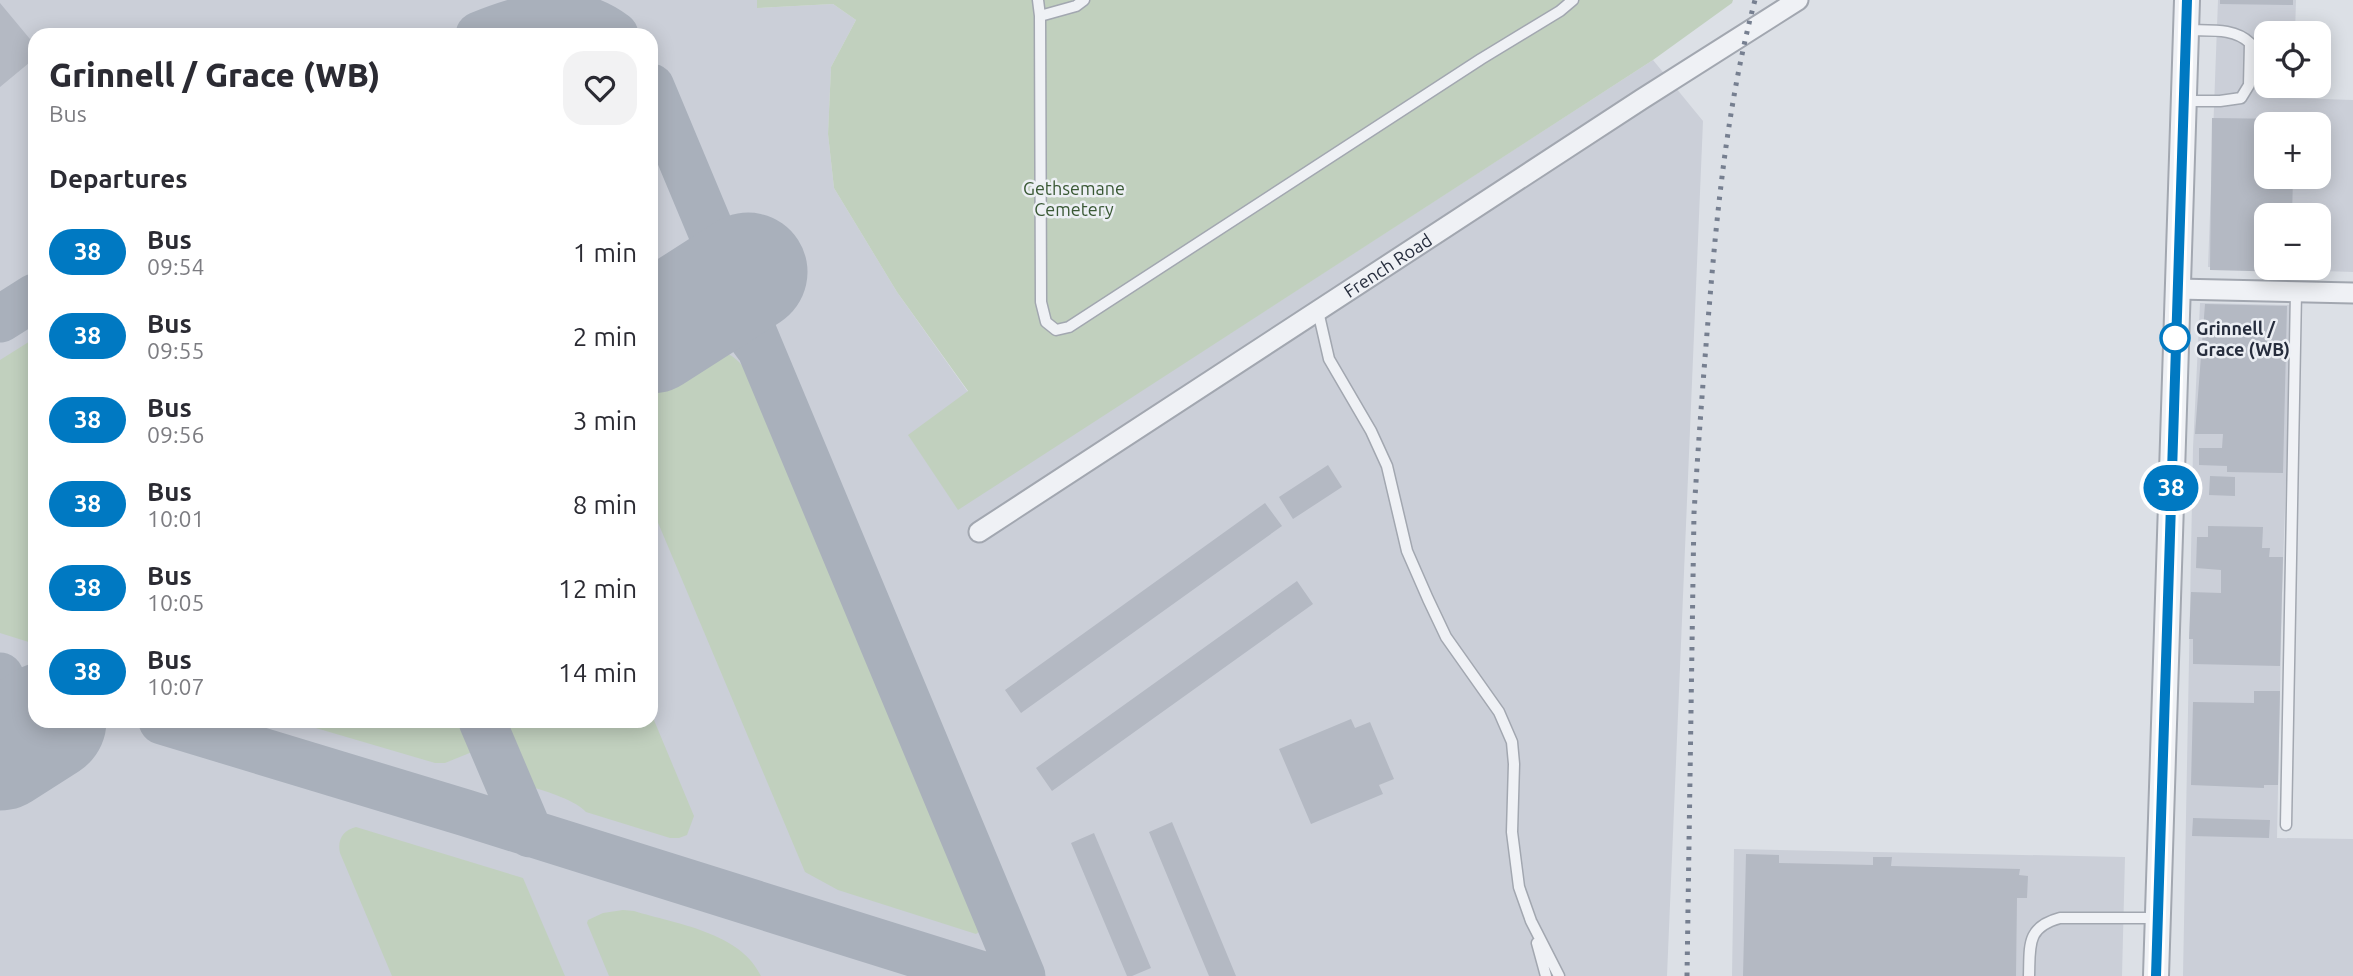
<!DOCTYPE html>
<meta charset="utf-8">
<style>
body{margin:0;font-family:Ubuntu,sans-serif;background:#f2f2f3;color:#2b2b33;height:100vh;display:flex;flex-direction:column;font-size:26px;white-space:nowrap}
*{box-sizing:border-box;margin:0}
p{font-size:23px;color:#7c7c81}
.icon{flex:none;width:38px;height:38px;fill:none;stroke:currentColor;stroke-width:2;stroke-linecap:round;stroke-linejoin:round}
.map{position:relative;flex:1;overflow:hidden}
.side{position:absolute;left:28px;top:28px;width:630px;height:700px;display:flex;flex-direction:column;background:#fff;border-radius:21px;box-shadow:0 4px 18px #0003}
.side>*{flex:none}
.badge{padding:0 14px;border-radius:23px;font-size:24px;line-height:46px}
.buttons{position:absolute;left:2254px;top:21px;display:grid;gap:14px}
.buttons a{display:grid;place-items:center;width:77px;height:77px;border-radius:14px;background:#fff;box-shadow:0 4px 18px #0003;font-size:35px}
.map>.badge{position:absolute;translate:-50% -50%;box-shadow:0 0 0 4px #fff}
h2{padding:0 21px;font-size:26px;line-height:63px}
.round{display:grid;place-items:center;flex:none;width:74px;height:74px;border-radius:21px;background:#f2f2f3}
.head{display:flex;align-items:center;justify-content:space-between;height:119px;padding:0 21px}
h1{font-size:33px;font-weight:800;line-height:52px}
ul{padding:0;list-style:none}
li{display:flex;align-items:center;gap:21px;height:84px;padding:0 21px}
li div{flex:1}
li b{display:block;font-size:26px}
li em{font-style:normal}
li .badge{min-width:77px;font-weight:700;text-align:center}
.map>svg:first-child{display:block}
.built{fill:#cbcfd8;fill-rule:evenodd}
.green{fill:#c1d0be}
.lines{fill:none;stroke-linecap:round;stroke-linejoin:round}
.taxiway{stroke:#a9b0bb;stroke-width:47}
.runway{stroke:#a9b0bb;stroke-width:119}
.building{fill:#b4b9c3}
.service-casing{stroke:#a2a7b0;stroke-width:13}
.minor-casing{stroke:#a2a7b0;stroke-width:23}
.tertiary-casing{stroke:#a2a7b0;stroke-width:28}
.service{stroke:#eff1f5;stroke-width:10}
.minor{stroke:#eff1f5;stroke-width:19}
.tertiary{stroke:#eff1f5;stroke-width:24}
.rail{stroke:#767f90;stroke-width:5;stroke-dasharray:3.5 7;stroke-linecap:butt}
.line-casing{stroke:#fff;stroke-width:16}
.line{stroke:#0079c2;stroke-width:10}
.stop-dot{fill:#fff;stroke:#0079c2;stroke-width:3.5}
.labels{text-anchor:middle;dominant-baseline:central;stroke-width:5;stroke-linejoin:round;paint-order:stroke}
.park-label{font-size:18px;fill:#395834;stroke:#eceff4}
.street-label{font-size:18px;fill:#262d3d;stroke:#eceff4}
.stop-label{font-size:18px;font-weight:bold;fill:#262d3d;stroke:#eceff4;text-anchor:start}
</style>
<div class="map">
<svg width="2353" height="976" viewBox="0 0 2353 976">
<rect width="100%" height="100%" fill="#dce0e6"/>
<path class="built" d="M0,0H757V8L833,4L856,20L831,67L828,134L834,188L897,292L968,392L958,509L1653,60L1703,121L1667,976H0ZM35,35H651V721H35Z
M2218,0H2296L2295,33H2266V86H2294V98L2353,100V272L2208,267ZM2266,124H2319V177H2266ZM2266,215H2319V268H2266Z
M2200,303L2292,305L2282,594L2277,838L2353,839V976H2183L2193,448Z
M1734,849L2125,857L2122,976H1732Z"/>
<path class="green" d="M757,0H1733L1732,3L1653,60L958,510L908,435L968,391L897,292L834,188L828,134L831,67L856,20L833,4L757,8Z
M35,338V644L0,633V360Z
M706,350C726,349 738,357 748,374L972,910L980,931L976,934L838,890L805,872L651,506V382L693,355Z
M651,713L694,816L687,835L679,838H670L586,812C577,801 546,791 531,787L503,721H651Z
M292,721H459L472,752L445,763H435Z
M356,827L523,878L565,976H392L340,853C337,840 343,830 356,827Z
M623,910L634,911C676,924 740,932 761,976H609L587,923L588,920L603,913Z"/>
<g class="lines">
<path class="taxiway" d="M479,35C526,16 571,2 615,35
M651,87L1022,976
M688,311C723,306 739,319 758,346
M0,319L35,297
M0,676C11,699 11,721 0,744
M162,721L466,813L986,976
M482,721L530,834"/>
<path class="runway" d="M651,334L748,272
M0,751L47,721"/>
</g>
<path class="building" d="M2220,0H2293V5L2220,4Z
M0,3L35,45V58L0,87Z
M2212,118L2294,119V124H2266V177H2293L2292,215H2266V268H2291V272L2210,270Z
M2205,304L2287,306L2283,473L2227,472V466L2199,465V448H2222L2223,434H2195Z
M1328,465L1342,487L1293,519L1279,497Z
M2210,476L2235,477V496L2209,495Z
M1265,503L1282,526L1021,713L1005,690Z
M2208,526L2263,527L2262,548H2270L2269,557H2283L2280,666L2193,664V639H2189L2191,592L2221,593V570L2196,568L2197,537H2208Z
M1297,581L1313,604L1052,791L1036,768Z
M2254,691H2280L2278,785H2264V788L2191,785L2193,702L2254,703Z
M1351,719L1355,728L1370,722L1394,779L1379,785L1383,794L1311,824L1279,749Z
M2193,818L2270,820L2269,838L2192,836Z
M1172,822L1236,976H1209L1149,832Z
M1094,833L1151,968L1132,976H1127L1071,843Z
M1746,854L1779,855V863L1873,865V857H1892L1891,866L2020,869L2019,875L2028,876L2027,898H2017L2016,976H1743Z"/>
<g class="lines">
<g class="service-casing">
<path id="service" d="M1038,0L1040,16L1041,302L1046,322L1056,330L1069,327L1481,59L1560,11L1573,0
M1040,16L1076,6L1084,0
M2185,101H2220L2241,98L2249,85L2250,43C2234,27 2208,31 2187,30
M1318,311L1329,359L1371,431L1387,466L1407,551L1428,599L1446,637L1499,712L1512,742L1514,764L1512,832L1519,887L1531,921L1559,976
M2286,825L2296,292
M1537,943L1546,976
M2029,976C2030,946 2026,927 2060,918H2156"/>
</g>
<g class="minor-casing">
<g id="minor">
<path d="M2177,289L2353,293"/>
<path id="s1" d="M979,532L1642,99L1798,0"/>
</g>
</g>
<g class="tertiary-casing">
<path id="tertiary" d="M2156,976L2187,0"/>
</g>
<use href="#service" class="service"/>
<use href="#minor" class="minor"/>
<use href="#tertiary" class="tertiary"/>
<path class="rail" d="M1687,976L1694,513C1699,433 1705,354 1712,274C1720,182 1731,90 1755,0"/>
</g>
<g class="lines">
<g class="line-casing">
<path id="line" d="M2156,976L2187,0"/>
</g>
<use href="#line" class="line"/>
</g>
<circle class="stop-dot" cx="2175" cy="338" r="14"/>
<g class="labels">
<g class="park-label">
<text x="1074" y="188">Gethsemane<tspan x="1074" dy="21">Cemetery</tspan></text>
</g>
<g class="street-label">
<text stroke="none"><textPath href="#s1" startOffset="488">French Road</textPath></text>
</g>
<g class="stop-label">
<text x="2196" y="328">Grinnell /<tspan x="2196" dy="21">Grace (WB)</tspan></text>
</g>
</g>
</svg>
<div class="buttons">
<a><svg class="icon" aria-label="locate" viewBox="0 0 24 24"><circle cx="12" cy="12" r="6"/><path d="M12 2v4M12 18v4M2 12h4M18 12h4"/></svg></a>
<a>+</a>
<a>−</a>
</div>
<b class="badge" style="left:2171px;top:488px;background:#0079c2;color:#fff">38</b>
<section class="side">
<div class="head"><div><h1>Grinnell / Grace (WB)</h1><p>Bus</p></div><a class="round"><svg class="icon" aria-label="heart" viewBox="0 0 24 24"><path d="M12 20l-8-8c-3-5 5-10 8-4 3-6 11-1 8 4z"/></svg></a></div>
<h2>Departures</h2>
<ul>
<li><span class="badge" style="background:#0079c2;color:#fff">38</span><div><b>Bus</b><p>09:54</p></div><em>1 min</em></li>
<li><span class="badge" style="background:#0079c2;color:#fff">38</span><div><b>Bus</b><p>09:55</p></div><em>2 min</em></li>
<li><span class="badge" style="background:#0079c2;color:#fff">38</span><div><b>Bus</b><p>09:56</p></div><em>3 min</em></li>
<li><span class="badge" style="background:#0079c2;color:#fff">38</span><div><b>Bus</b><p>10:01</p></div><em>8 min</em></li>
<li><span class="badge" style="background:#0079c2;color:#fff">38</span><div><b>Bus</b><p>10:05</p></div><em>12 min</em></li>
<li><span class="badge" style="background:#0079c2;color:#fff">38</span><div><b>Bus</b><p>10:07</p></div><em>14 min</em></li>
</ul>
</section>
</div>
